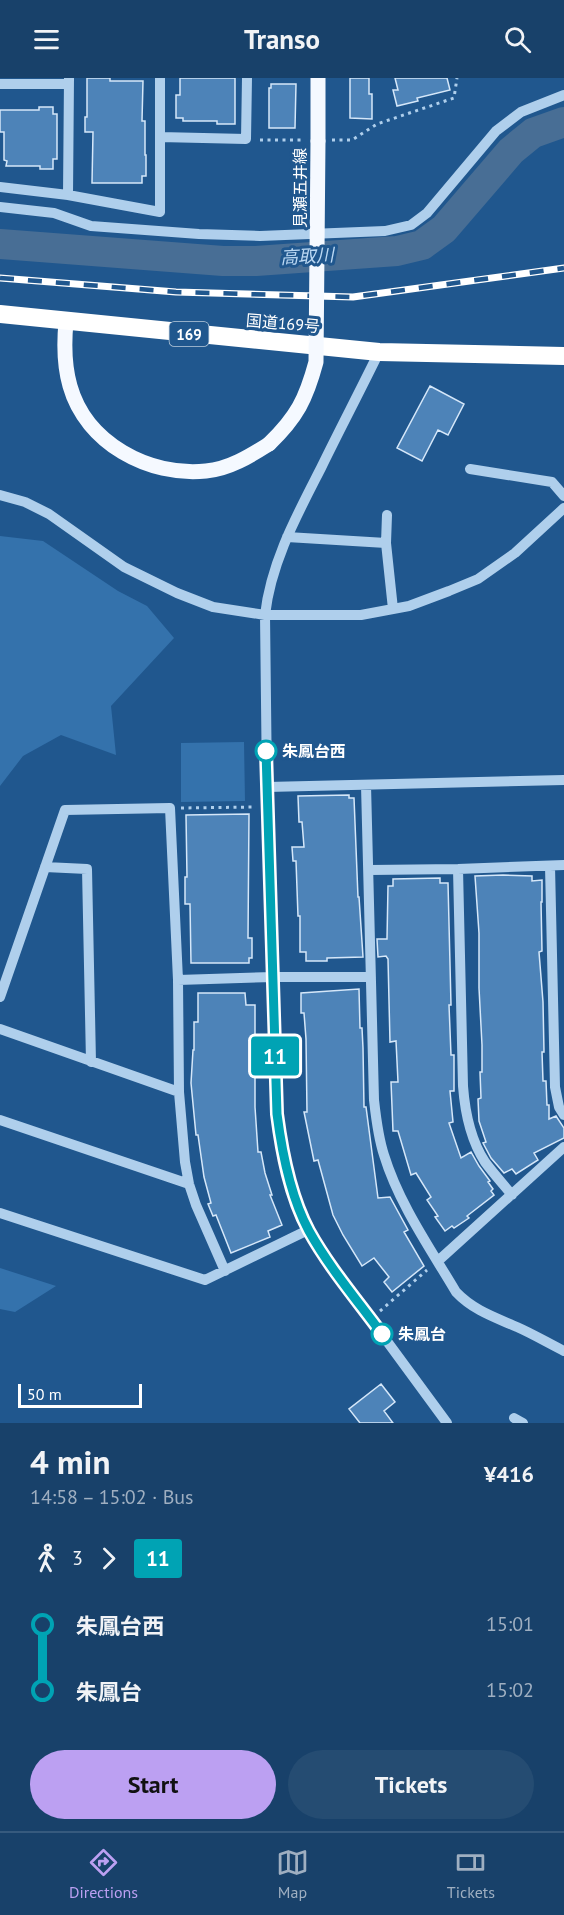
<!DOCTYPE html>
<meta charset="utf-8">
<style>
body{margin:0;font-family:"PT Sans","Noto Sans JP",sans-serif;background:#254c72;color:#f1f3f6;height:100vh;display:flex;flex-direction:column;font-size:22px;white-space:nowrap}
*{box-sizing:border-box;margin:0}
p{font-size:20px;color:#9fafc1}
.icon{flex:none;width:33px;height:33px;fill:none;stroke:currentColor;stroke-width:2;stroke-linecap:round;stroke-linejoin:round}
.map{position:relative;height:1345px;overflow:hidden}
.panel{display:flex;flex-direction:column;background:#18416a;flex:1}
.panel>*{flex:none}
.badge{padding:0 12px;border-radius:4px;font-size:21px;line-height:39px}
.scale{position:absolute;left:18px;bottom:15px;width:124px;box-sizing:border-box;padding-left:6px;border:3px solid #fff;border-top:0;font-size:16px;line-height:21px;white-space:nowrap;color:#fff;-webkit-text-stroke:4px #20578e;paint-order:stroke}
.map>.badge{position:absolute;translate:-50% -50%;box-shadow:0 0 0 3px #fff}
.legs{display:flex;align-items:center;gap:9px;height:66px;padding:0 30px;font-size:20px}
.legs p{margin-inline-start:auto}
.headline{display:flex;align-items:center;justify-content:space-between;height:102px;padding:0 30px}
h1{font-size:33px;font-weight:700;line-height:45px}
.action{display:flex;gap:12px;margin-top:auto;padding:12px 30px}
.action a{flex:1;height:69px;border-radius:36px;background:#bca0f2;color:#111;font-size:24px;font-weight:700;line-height:69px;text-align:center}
.action a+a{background:#254c72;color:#f1f3f6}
ul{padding:0 30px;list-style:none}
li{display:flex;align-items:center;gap:21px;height:66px;font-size:22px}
li i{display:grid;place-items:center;width:9px;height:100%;margin:0 8px;background:currentColor}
li i::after{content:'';width:15px;height:15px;margin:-8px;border:4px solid;border-radius:50%;background:#18416a}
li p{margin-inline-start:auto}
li:first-child i{background:linear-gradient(#0000 50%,currentColor 0)}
li:last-child i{background:linear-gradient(currentColor 50%,#0000 0)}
header{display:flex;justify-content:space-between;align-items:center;height:78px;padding:0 30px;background:#18416a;font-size:27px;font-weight:700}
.tabs{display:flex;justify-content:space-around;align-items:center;height:84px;border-top:2px solid #365a7e;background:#18416a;font-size:16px;color:#9fafc1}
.tabs a{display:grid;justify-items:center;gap:3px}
.tabs .current{color:#bca0f2}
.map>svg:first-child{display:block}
.green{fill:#3472ac}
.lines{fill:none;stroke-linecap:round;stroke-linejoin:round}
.river{stroke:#486e95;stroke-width:30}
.building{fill:#4d83b8;stroke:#d5e7f9;stroke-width:1.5}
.path{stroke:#afcfec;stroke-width:3;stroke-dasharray:3 4.5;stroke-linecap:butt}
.minor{stroke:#afcfec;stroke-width:10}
.major{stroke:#f5f9ff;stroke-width:15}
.highway{stroke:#fff;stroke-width:18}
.rail-casing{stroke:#fff;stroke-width:7}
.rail{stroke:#20578e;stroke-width:4.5;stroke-dasharray:14;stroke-linecap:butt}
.major-bridge{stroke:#f5f9ff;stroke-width:15}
.line-1-casing{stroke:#fff;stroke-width:14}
.line-1{stroke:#00a3b4;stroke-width:9}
.stop-1-dot{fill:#fff;stroke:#00a3b4;stroke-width:3}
.labels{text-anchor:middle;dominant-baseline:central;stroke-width:6;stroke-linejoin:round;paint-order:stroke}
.shield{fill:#20578e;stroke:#bccddd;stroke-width:1.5}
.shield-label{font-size:15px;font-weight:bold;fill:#fff}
.street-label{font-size:16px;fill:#fff;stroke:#20578e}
.stop-label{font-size:16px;font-weight:bold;fill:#fff;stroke:#20578e;text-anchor:start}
.water-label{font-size:18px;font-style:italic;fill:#bbd8f3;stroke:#20578e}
</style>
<header><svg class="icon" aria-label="menu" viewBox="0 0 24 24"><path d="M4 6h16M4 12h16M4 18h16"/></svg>Transo<svg class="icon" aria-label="search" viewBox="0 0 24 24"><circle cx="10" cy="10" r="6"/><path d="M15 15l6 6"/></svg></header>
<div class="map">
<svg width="564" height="1345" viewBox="0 0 564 1345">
<rect width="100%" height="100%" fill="#20578e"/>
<path class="green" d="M0,458L43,463L118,513L147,528L174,560L111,628L116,677L61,657L23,678L0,708Z
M244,664L245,723L181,724V665Z
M0,1190L56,1208L15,1234L0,1231Z"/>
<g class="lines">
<path class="river" d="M0,166L223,183H256L397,173L422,167L444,151L511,73L533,55L564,44"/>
</g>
<path class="building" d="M87,0H110V3H143L142,43H145V77H146V98H142V105H92L93,54H85V39H87Z
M180,0H235V46H217V43H183V40H176V17H180Z
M350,0H369V16H372V41L350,40Z
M395,0H447L450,12L417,20L418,23L397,28L393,12H398Z
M271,6H296L295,50H269V10H271Z
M39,29H53V36H57V81H53V91H40V88H6L7,83L4,82V54H0V32H39Z
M430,308L464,326L448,357L438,352L422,383L397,370Z
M349,717V720H354L358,819H359L363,879L327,880V883H306V874H300V838H298L296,783H293L292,769H304L302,744H299L298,718Z
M249,736L248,860H252V880H249V885H191L190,826H185V799H187L186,737Z
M503,797L532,798V803L542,802V824H541L542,873L539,874L543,924L544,974H542L543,1003H546L547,1027H549V1041L556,1038L564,1050V1060L534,1075L538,1082L516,1096L512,1091L504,1095L491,1080L483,1065L486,1064L479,1043L478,1021L481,1020L480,994H482V967L479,910V855L475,798Z
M440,800V805H448L451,927H449L451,977H454V1013H450L453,1044L449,1045L461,1080L471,1074L479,1088L490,1103L488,1104L493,1111L491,1113L494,1117L467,1138L469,1140L454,1150L452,1148L445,1153L435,1139L438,1138L427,1122L431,1119L416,1095L411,1097L398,1053H393L391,1004H398L396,963L390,964L388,881L386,878L378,879L377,861H387L388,808H393V801Z
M359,911L360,950H362L363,970L364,1029H366L378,1120L390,1119L408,1152L404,1154L424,1188L392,1214L384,1204L389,1199L374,1180L362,1188L343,1157L333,1137L318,1082L314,1083L304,1034H307L306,961L304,935H301V915Z
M198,915H245L246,927H255V1029L258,1074H261L265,1095L272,1117H270L282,1147L268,1153L270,1159L231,1175L216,1137L213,1138L208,1126L211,1125L204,1099L198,1057H196L191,1005L193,972H194V944H198Z
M381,1306L395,1324L384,1333L393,1345H360L349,1331Z"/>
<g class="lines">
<path class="path" d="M260,62H304
M332,62H352L377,46L454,20L457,0
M181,730L256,729
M380,1233L427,1192"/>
<path class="minor" d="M0,6H69
M160,59L246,61L247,0
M0,109L68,117L160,134V0
M68,117L69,0
M0,129L54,135L91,148L199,156L260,158L385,153L411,147L427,135L496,53L521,34L564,17
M379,274C360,313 340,351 321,390C297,437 271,484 265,537L267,709L277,1037L281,1070L288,1099L308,1152L331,1187L447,1345
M470,391L552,404L564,418
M0,417L25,424L49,436L124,489L177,515L213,529L265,537H361L409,528L449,513L478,501L515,475L564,430
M387,437L386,465L393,531
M287,459L386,465
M366,707L374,1022C376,1040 378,1059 384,1077C399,1126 430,1170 456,1214C473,1232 494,1239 517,1249C533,1256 548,1265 564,1273
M267,709L564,702
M550,788L555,1009L559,1029L564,1037
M45,789L87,791L91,984
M458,791L463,1008C465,1035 470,1061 485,1084C493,1095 503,1106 512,1117
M370,792L458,791L564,787
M178,902L273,899H371
M0,919L65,732L170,730L178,902L179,1014L185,1084L189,1106L196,1127L225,1193
M0,951L179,1014
M0,1042L189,1106
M0,1135L205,1202L308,1152
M438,1183L564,1069
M514,1340L523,1345"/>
<path class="major" d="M318,63V0
M66,244C64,265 64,287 70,308C86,365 149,399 206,393C229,391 250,378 269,366"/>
<path class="highway" d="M0,236L379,274L564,278"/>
<g class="rail-casing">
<path id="rail" d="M0,200L176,214L353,219L564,190"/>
</g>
<use href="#rail" class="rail"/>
<path class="major-bridge" d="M269,366C297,339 306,321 316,284L318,63"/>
</g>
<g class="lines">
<g class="line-1-casing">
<path id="line-1" d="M266,673L277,1036C282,1075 290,1118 309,1153C329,1189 357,1222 382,1256"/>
</g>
<use href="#line-1" class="line-1"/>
</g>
<g class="stop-1-dot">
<circle cx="266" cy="673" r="10"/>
<circle cx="382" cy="1256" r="10"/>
</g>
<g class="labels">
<rect class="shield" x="169.5" y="244" width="39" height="24" rx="4.5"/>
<g class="shield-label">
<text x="189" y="256">169</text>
</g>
<g class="street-label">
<text transform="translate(300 110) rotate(-90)">見瀬五井線</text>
<text transform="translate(283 245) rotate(5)">国道169号</text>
</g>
<g class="stop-label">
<text x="282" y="673">朱鳳台西</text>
<text x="398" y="1256">朱鳳台</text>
</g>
<g class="water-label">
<text transform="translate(307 178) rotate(-3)">高取川</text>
</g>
</g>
</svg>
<div class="scale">50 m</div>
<b class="badge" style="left:275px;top:978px;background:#00a3b4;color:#fff">11</b>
</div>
<section class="panel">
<div class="headline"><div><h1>4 min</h1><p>14:58 – 15:02 · Bus</p></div><b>¥416</b></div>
<div class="legs"><svg class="icon" aria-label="walk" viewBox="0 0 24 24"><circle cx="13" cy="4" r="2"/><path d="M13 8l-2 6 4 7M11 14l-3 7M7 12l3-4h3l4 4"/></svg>3<svg class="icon" aria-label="forward" viewBox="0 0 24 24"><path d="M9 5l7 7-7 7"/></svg><b class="badge" style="background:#00a3b4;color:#fff">11</b></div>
<ul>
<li><i style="color:#00a3b4"></i><b>朱鳳台西</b><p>15:01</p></li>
<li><i style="color:#00a3b4"></i><b>朱鳳台</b><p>15:02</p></li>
</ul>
<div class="action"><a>Start</a><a>Tickets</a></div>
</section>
<nav class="tabs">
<a class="current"><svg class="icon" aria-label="directions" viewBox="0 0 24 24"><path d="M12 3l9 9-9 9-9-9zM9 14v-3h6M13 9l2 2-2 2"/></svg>Directions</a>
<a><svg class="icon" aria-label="map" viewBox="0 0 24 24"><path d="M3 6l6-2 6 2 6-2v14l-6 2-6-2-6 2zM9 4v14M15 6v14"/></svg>Map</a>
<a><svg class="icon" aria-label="tickets" viewBox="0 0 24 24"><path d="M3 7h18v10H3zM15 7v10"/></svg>Tickets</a>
</nav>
